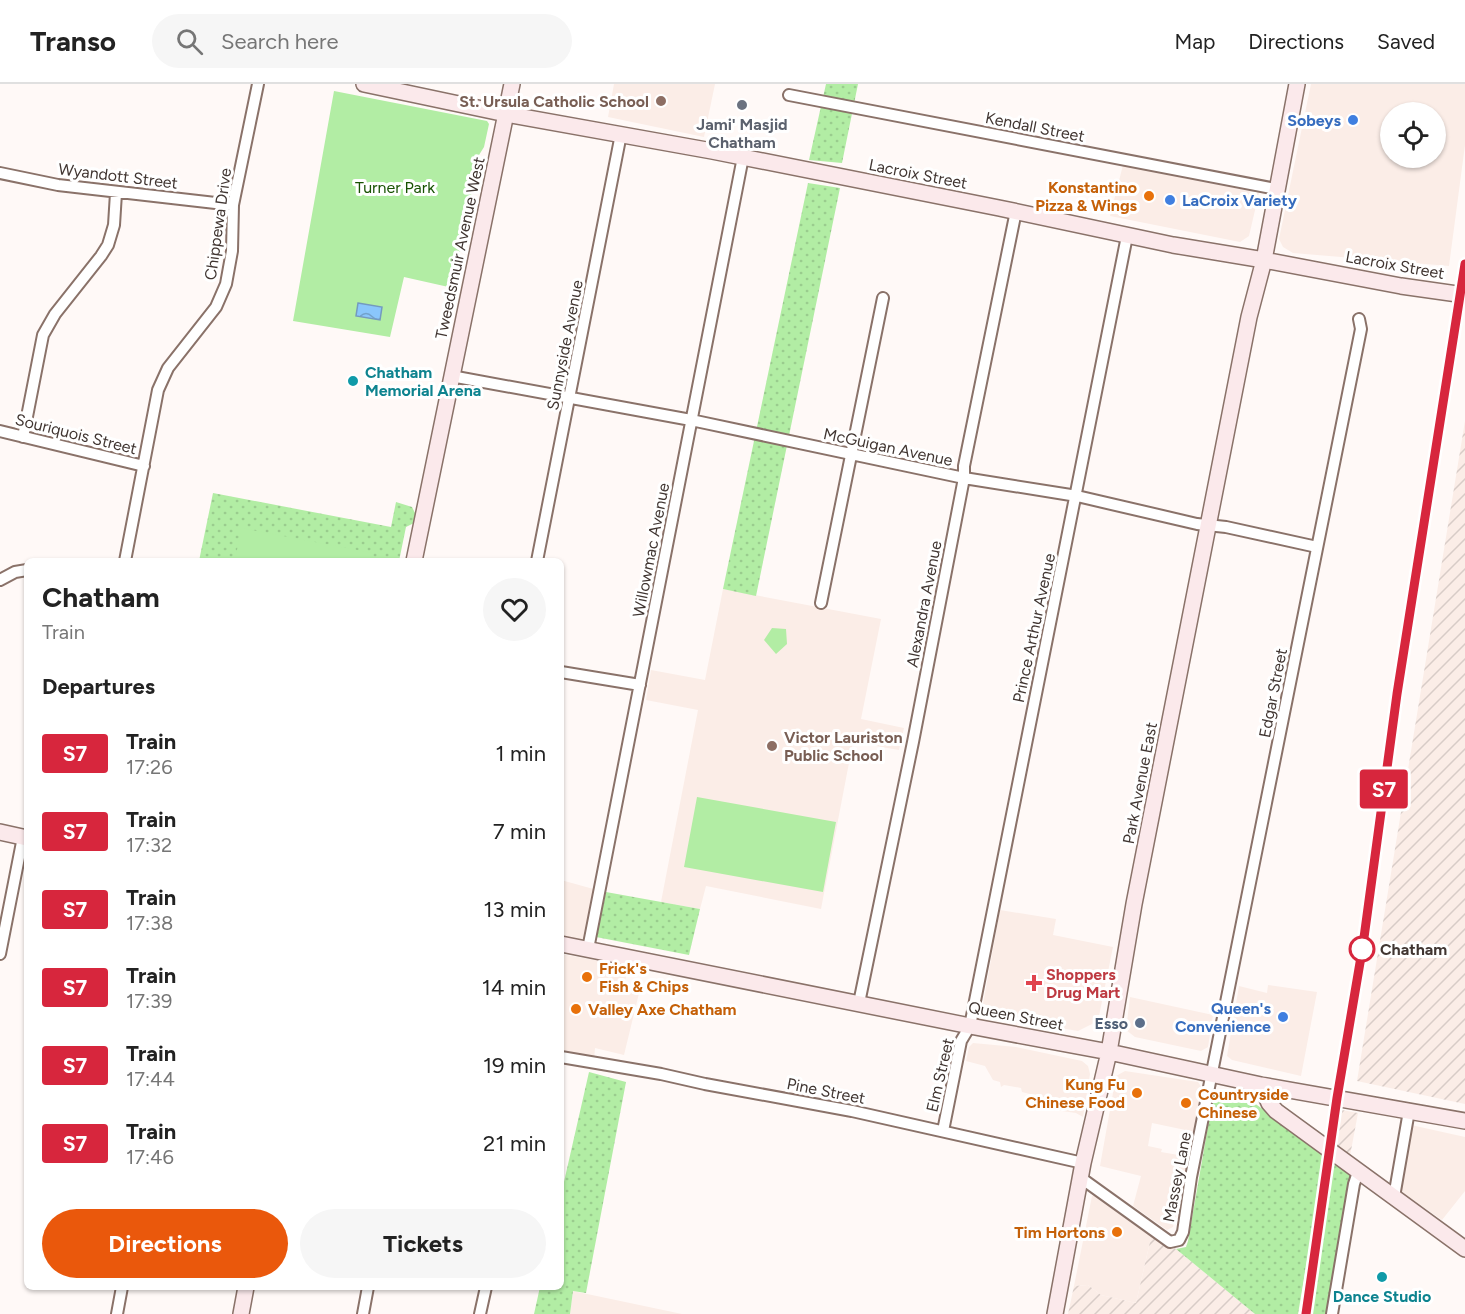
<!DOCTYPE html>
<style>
body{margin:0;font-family:Figtree,sans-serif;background:#f6f6f6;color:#222;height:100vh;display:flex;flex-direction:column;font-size:22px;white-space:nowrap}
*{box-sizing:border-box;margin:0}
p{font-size:20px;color:#767676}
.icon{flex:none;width:33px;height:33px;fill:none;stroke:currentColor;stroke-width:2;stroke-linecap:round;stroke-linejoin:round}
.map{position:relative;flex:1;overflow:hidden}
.panel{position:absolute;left:24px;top:474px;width:540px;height:732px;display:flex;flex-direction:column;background:#fff;border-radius:9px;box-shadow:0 2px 4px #0004}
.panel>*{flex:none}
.badge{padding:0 12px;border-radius:4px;font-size:21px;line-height:39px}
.buttons{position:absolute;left:1380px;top:18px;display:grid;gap:12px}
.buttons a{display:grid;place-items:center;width:66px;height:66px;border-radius:50%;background:#fff;box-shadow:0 2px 4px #0004;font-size:30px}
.map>.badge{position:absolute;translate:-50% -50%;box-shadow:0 0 0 3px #fff}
h2{padding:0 18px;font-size:22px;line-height:54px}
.round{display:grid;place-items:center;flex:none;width:63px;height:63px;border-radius:32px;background:#f6f6f6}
.headline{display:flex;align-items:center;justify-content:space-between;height:102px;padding:0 18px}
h1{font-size:28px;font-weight:700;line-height:45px}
.primary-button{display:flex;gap:12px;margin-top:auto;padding:12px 18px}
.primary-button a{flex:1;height:69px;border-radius:36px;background:#ea580c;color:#fff;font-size:24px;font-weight:700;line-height:69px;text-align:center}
.primary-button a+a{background:#f6f6f6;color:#222}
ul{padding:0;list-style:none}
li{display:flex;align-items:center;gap:18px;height:78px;padding:0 18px}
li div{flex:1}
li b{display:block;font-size:22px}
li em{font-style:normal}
li .badge{min-width:66px;font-weight:700;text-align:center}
header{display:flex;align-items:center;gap:36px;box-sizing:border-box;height:84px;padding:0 30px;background:#fff;border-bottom:2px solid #e0e0e0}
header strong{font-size:28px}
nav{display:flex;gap:33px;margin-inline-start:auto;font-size:21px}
.search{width:420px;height:54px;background:#f6f6f6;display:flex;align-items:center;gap:15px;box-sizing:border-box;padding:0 21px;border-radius:33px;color:#767676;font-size:22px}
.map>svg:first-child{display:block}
.built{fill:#fbede7;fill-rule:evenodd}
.industrial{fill:url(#industrial-furrows)}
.grass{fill:url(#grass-dots)}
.green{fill:#b2eda4}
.water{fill:url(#water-waves);stroke:#749abe;stroke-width:1.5}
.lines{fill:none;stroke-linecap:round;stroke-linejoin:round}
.street-casing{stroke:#8a7269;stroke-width:14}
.secondary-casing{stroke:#8a7269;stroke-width:18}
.street{stroke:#fff;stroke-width:10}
.secondary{stroke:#fbe9eb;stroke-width:15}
.rail{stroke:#a69d9a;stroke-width:3;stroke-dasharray:9 4.5;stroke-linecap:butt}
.line-casing{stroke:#fff;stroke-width:14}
.line{stroke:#d7263d;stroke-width:9}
.education-dot{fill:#8d6e63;stroke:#fff;stroke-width:2}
.worship-dot{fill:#6b7280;stroke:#fff;stroke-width:2}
.shop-dot{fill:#3f7fe0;stroke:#fff;stroke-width:2}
.food-dot{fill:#e8710a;stroke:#fff;stroke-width:2}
.culture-dot{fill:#0f9aa8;stroke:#fff;stroke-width:2}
.stop-dot{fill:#fff;stroke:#d7263d;stroke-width:3}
.health-dot{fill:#e0444e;stroke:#fff;stroke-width:2}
.service-dot{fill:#5c6f8a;stroke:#fff;stroke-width:2}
.labels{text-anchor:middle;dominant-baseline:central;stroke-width:6;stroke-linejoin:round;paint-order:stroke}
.education-label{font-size:16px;font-weight:bold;fill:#785e54;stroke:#fff;text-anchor:end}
.shop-label{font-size:16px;font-weight:bold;fill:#366cbe;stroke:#fff;text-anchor:end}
.worship-label{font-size:16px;font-weight:bold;fill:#5b616d;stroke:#fff}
.street-label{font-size:16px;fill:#403531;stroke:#fff}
.park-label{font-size:16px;fill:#185202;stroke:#fff}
.food-label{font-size:16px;font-weight:bold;fill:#c56008;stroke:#fff;text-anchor:end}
.culture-label{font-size:16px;font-weight:bold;fill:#0d838f;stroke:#fff;text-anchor:start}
.stop-label{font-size:16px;font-weight:bold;fill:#403531;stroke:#fff;text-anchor:start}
.health-label{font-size:16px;font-weight:bold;fill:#be3a42;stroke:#fff;text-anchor:start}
.service-label{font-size:16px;font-weight:bold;fill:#4e5e75;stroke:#fff;text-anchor:end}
</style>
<header>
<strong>Transo</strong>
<div class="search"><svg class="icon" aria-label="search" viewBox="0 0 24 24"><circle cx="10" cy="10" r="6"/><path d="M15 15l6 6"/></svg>Search here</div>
<nav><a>Map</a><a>Directions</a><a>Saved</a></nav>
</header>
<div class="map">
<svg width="1465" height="1230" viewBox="0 0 1465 1230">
<defs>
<pattern id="industrial-furrows" width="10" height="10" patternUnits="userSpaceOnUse" patternTransform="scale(1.5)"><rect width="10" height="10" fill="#fbede7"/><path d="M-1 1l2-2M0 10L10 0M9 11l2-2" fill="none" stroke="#d8ccc7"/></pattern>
<pattern id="grass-dots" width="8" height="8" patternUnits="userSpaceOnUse" patternTransform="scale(1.5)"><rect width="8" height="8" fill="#b2eda4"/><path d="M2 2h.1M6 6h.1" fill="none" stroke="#9acc8e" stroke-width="1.8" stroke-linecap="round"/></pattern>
<pattern id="water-waves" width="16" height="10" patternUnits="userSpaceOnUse" patternTransform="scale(1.5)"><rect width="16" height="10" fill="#8ac6fb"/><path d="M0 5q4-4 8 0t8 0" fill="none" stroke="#72a2cc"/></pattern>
</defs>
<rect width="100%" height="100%" fill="#fff9f7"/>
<path class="built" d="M614,0H715L704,53L608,33Z
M1311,0H1465V61L1449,182L1293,169L1283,163L1279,155ZM1390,28H1436V74H1390Z
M1123,81L1259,109L1249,152L1240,158L1110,132Z
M723,505L881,535L861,635L904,644L899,666L853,658L821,825L706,802L700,825L661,818L698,626L646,616L651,586L705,596Z
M561,796L597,806L588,850L581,856L561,852Z
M1000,826L1056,835L1053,851L1113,863L1098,937L1078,947L990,932L983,920Z
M561,870L629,882L624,900L640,905L624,971L595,964L594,977L561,970Z
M1268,901L1317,908L1301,992L1232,976L1227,972L1239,902L1267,909Z
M1130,913L1213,931L1208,963L1201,967L1135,953L1126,946Z
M973,959L1016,963L1082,977L1088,982L1090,990L1083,1033L1076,1029L1055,1026L1047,1027L1049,1015L1022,1008L1021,1004L1004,1001L1001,1003L1000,998L993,996L985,982L966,977L969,963Z
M1125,987L1198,998L1204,1007L1195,1048L1152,1039L1148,1062L1162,1065L1161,1068L1190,1073L1173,1143L1167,1146L1133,1122L1141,1092L1100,1082L1116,992Z
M1411,1041L1465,1053V1107L1442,1136L1403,1109L1400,1101Z
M1095,1111L1152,1149L1136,1219L1101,1211L1088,1201L1074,1202L1092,1112Z
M573,1207L682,1230H570Z"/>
<path class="industrial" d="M1465,337V1020L1357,997Z
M1337,1025L1358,1029L1350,1072L1334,1059Z
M1152,1149L1176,1165L1255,1230H1068L1074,1202L1088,1201L1101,1211L1136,1219Z"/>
<path class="grass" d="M826,0H858L842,79L809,76Z
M808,99L840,104L756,512L723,505Z
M213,409L391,443L396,418L412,423L416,431L414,439L406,443L399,477H199Z
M606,808L700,825L689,871L596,853Z
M589,988L626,998L586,1209L573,1207L570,1230H534L540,1203H561V1111Z
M1217,1006H1231L1243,1011L1325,1070L1298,1230H1255L1176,1165L1186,1163L1188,1157L1214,1008Z
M1331,1075L1349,1088L1354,1094L1334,1230H1308Z"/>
<path class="green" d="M334,7L487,37L489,40L484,63L479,71L453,204L404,193L390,253L293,237Z
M241,444L373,469L371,477H235Z
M772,544L786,545L787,560L776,570L764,556Z
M697,713L836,738L823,808L684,783Z"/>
<path class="water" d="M358,219L382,223L380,236L356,232Z"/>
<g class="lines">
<g class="street-casing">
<path id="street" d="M789,11L1276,105
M0,89L58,101L233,121
M451,292L691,336L964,394L1077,412L1197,440L1226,443L1317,463
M0,347L144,382
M23,353L43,251L55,230L101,172L108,161L114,141L116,109
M125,477L158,306L168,284L216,223L226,200L232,167L233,121L258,0
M537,477L621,50
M0,496L15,488L27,486
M821,519L883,214
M561,588L640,601
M588,865L743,73
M0,870L23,753
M859,919L913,658L964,394V382L1016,127
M561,973L661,990L705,1000L852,1027L1083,1079
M943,1047L961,957L970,942L1127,152
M1081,1094L1170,1158L1179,1156L1183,1148L1191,1093L1361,245L1359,235
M1394,1113L1409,1027
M117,1230L122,1203
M363,1230L368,1203
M480,1230L486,1203
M1332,1230L1354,1100L1358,1088"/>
</g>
<g class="secondary-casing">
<path id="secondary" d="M364,0L506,30L712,67L999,124L1173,161L1264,176L1401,202L1465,211
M414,477L512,0
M0,748L27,754
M561,860L970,942L1109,968L1261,1001L1465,1037
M1261,1001L1269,1019L1276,1027L1465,1165
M241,1230L246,1203
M1055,1230L1083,1079L1109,968L1134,820L1249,233L1264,176L1297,0"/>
</g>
<use href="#street" class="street"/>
<use href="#secondary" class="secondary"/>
<path class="rail" d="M1306,1230L1331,1067L1337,1014L1363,860L1397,610L1465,180"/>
</g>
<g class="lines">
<g class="line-casing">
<path id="line" d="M1306,1230L1337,1014L1363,861L1397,610L1465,180"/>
</g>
<use href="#line" class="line"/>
</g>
<g class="education-dot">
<circle cx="661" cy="17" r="6"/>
<circle cx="772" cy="662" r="6"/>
</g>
<circle class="worship-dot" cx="742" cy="21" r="6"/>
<g class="shop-dot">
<circle cx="1353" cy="36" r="6"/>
<circle cx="1170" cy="116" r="6"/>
<circle cx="1283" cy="933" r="6"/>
</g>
<g class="food-dot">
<circle cx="1149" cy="112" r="6"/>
<circle cx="587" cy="893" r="6"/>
<circle cx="576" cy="925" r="6"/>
<circle cx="1137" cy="1009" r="6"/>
<circle cx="1186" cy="1019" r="6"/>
<circle cx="1117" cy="1148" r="6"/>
</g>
<g class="culture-dot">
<circle cx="353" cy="297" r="6"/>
<circle cx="1382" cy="1193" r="6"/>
</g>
<circle class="stop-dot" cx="1362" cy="865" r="12"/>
<path class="health-dot" d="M1031 890h6v6h6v6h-6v6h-6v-6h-6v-6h6z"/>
<circle class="service-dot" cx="1140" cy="939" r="6"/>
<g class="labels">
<g class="education-label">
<text x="649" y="17">St. Ursula Catholic School</text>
<text x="784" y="653" text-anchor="start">Victor Lauriston<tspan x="784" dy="18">Public School</tspan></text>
</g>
<g class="shop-label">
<text x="1341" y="36">Sobeys</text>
<text x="1182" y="116" text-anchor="start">LaCroix Variety</text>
<text x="1271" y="924">Queen's<tspan x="1271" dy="18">Convenience</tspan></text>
</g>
<g class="worship-label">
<text x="742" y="40">Jami' Masjid<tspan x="742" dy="18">Chatham</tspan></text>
</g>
<g class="street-label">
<text transform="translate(1035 43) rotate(11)">Kendall Street</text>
<text transform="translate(918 90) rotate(11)">Lacroix Street</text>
<text transform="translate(118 92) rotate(7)">Wyandott Street</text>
<text transform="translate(218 140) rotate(-82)">Chippewa Drive</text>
<text transform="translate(460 164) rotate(-78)">Tweedsmuir Avenue West</text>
<text transform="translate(1395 181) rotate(10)">Lacroix Street</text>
<text transform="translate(565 261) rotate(-79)">Sunnyside Avenue</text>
<text transform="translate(76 350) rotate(14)">Souriquois Street</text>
<text transform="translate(888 363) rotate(12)">McGuigan Avenue</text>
<text transform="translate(651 466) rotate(-79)">Willowmac Avenue</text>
<text transform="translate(924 520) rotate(-79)">Alexandra Avenue</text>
<text transform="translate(1034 544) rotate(-78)">Prince Arthur Avenue</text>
<text transform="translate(1273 609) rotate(-79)">Edgar Street</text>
<text transform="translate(1140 699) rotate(-79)">Park Avenue East</text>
<text transform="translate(1016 932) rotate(11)">Queen Street</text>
<text transform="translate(940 991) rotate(-77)">Elm Street</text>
<text transform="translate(826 1007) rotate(11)">Pine Street</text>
<text transform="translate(1177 1093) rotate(-79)">Massey Lane</text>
</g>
<g class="park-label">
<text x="395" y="103">Turner Park</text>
</g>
<g class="food-label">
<text x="1137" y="103">Konstantino<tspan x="1137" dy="18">Pizza &amp; Wings</tspan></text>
<text x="599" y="884" text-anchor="start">Frick's<tspan x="599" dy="18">Fish &amp; Chips</tspan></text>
<text x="588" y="925" text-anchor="start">Valley Axe Chatham</text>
<text x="1125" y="1000">Kung Fu<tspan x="1125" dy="18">Chinese Food</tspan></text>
<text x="1198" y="1010" text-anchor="start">Countryside<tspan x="1198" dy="18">Chinese</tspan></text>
<text x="1105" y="1148">Tim Hortons</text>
</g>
<g class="culture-label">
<text x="365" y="288">Chatham<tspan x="365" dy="18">Memorial Arena</tspan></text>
<text x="1382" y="1212" text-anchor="middle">Dance Studio</text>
</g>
<g class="stop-label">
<text x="1380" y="865">Chatham</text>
</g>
<g class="health-label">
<text x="1046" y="890">Shoppers<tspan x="1046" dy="18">Drug Mart</tspan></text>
</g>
<g class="service-label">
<text x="1128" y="939">Esso</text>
</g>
</g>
</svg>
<div class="buttons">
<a><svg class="icon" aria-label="locate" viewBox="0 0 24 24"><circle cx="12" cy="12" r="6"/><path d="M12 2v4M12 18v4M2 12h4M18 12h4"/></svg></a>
</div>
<b class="badge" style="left:1384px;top:705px;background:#d7263d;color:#fff">S7</b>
<section class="panel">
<div class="headline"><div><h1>Chatham</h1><p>Train</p></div><a class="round"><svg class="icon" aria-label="heart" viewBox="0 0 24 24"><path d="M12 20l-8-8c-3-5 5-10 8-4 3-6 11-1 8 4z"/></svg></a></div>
<h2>Departures</h2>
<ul>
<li><span class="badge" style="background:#d7263d;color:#fff">S7</span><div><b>Train</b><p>17:26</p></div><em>1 min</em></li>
<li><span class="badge" style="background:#d7263d;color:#fff">S7</span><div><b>Train</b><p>17:32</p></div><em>7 min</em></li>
<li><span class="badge" style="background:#d7263d;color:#fff">S7</span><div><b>Train</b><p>17:38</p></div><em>13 min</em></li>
<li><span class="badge" style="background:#d7263d;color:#fff">S7</span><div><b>Train</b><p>17:39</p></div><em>14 min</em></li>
<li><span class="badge" style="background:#d7263d;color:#fff">S7</span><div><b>Train</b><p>17:44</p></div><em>19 min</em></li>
<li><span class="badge" style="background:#d7263d;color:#fff">S7</span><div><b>Train</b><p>17:46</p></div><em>21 min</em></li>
</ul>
<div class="primary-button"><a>Directions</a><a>Tickets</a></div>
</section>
</div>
